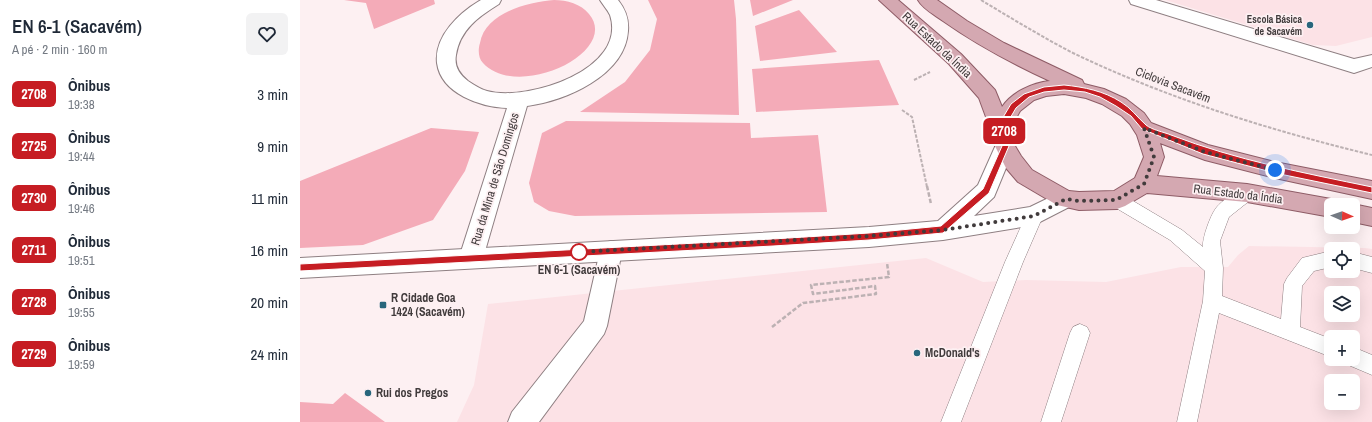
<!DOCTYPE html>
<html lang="pt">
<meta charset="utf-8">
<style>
body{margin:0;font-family:"Archivo Narrow",sans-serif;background:#f2f2f3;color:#1f2937;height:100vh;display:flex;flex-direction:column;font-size:15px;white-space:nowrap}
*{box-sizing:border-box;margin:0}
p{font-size:13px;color:#747a83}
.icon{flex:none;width:22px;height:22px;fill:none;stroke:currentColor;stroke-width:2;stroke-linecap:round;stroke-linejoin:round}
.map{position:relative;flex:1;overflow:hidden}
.details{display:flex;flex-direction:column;background:#fff;width:300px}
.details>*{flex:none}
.badge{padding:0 8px;border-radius:6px;font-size:14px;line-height:26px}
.needle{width:26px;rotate:92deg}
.tools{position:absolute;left:1024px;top:198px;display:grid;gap:8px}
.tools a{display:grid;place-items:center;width:36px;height:36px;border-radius:6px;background:#fff;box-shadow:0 4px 16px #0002;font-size:20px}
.you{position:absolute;width:20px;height:20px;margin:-10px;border:3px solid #fff;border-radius:50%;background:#1a73e8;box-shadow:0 0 0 6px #1a73e833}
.map>.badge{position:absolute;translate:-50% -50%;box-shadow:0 0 0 2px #fff}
.round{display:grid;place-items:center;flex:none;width:42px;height:42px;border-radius:6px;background:#f2f2f3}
.overview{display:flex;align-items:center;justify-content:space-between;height:68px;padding:0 12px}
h1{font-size:19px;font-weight:600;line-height:30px}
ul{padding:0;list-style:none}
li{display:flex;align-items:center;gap:12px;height:52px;padding:0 12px}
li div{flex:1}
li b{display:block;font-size:15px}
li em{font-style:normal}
li .badge{min-width:44px;font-weight:700;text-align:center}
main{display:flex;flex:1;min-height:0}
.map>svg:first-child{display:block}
.built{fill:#fce2e6;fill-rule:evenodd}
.green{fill:#f4abb8}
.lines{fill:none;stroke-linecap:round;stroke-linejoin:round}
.service-casing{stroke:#8e7f82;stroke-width:1}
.minor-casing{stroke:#8e7f82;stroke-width:2}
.tertiary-casing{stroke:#8e7f82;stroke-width:2}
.primary-casing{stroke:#8e5c66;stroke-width:2}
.path-far1{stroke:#bcb1b3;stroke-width:2;stroke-dasharray:3.5 1.5;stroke-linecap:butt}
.path{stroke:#bcb1b3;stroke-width:2.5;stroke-dasharray:4.5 2;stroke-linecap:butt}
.service{fill:#fff;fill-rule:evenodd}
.minor{fill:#fff;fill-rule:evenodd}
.tertiary{fill:#fff;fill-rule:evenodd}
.primary{fill:#d4a8b1;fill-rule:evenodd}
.line{fill:#c61d23;stroke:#fff}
.walk{stroke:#413b3c;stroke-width:4;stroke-dasharray:0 7.2}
.poi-dot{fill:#28667c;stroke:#fdf0f2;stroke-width:1.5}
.stop-dot{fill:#fff;stroke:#c61d23;stroke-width:2}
.labels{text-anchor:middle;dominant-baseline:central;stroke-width:3.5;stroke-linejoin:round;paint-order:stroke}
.far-poi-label{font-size:10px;font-weight:bold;fill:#413b3c;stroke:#fdf0f2;text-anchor:end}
.street-label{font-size:12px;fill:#413b3c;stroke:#fdf0f2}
.stop-label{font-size:12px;font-weight:bold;fill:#413b3c;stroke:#fdf0f2}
.poi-label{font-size:12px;font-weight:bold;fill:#413b3c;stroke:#fdf0f2;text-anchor:start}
</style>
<main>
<section class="details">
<div class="overview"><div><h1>EN 6-1 (Sacavém)</h1><p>A pé · 2 min · 160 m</p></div><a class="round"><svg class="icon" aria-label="heart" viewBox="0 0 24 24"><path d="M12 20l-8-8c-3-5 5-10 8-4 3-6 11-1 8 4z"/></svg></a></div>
<ul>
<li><span class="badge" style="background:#c61d23;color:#fff">2708</span><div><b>Ônibus</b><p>19:38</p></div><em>3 min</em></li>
<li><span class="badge" style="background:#c61d23;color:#fff">2725</span><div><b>Ônibus</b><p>19:44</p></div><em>9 min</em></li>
<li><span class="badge" style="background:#c61d23;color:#fff">2730</span><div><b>Ônibus</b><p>19:46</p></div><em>11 min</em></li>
<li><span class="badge" style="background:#c61d23;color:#fff">2711</span><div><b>Ônibus</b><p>19:51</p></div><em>16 min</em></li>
<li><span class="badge" style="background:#c61d23;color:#fff">2728</span><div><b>Ônibus</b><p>19:55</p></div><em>20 min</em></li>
<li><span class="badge" style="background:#c61d23;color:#fff">2729</span><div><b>Ônibus</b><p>19:59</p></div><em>24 min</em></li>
</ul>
</section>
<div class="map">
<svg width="1072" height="422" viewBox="0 0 1072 422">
<rect width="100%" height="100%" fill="#fdf0f2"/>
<path class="built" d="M865,0H1072V37L1036,46L1013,45Z
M949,246L1065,248L1072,249V422H157L174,385L188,304L626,258L683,282L726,280L806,282L881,267H928L938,255ZM1031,249H1053V271H1031ZM1031,293H1053V315H1031ZM1031,337H1053V359H1031ZM1031,381H1053V403H1031Z"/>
<path class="green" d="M44,0H134L135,4L74,29L66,3Z
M254,0C267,0 281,4 289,14C321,52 218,101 183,63C178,58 178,49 180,43C185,13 228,2 254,0Z
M348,0H434L436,19L439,115L280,112L325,82L350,50L357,19Z
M450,0H493L453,16Z
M499,10L537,52L460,61L455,26Z
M579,60L599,105L456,112L452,69Z
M266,121L450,123L451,138L518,135L527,212L275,216L249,211L234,202L229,183L242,133Z
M131,128L179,132L165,171L133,220L63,245L0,248V181Z
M45,393L85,422H0V402L33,404Z"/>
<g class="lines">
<g class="service-casing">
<path id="service" d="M947,186L953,188L955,193L953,198L929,217L920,241L923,268L922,296L981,319L984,284L987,278L1002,258L1031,251V267L1014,271L1002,286L1000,327L1031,339V357L919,313L897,422H877L903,301L905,271L870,240L811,205L809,200L811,195L817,193L823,195L882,230L903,247C902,239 910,216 916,208C921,201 939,189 947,186Z
M734,209L740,211L743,216L723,262L661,422H641L705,262L728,211Z
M1053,252L1072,257V273L1053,268Z
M780,324L787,327L790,333L761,422H741L770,333L773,327Z
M1053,347L1072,355V375L1046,364L1044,359H1053Z"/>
</g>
<g class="minor-casing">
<path id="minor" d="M181,0H201L199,4C178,17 160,30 156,55C154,66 159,74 168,81C174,85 180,89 187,91C227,102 328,70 310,15C307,9 303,5 300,0H318C326,10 329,19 328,31C325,76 265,101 227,106L183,258L179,265L171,268L163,265L159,258L207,108C181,107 141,94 137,63C134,36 160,12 181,0Z
M829,0H856L1054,59L1072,55V67L1054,73L831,4Z
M311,241L319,244L322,251L307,326L304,334L239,422H208L212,412L284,321L300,251L303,244Z"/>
</g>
<g class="tertiary-casing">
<path id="tertiary" d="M705,138L712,140L715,146L694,197L674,216L730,207L765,190L773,193L776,199L773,205L734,225L643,240L569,247L0,278V258L569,227L638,221L678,185L698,140Z"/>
</g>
<g class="primary-casing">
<path id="primary" d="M579,0H598L661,54L695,90L702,107C712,92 732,83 750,81C713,64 677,45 643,21C635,15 623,9 618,0H637L667,21L704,43L782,80L784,84L804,89L826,99L844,113L851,123L908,145L975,162L1072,181V199L975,178L905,160L860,143L864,157L857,176L947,184L1031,199L1039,202L1040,205H1031V217L947,202L847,193L825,206L817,209L779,210L757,205L718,182L706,168L695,146L693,136L679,98L649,64ZM764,94L786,98L802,104L822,116L830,124L837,135L844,157L835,178L814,191L779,192L769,191L732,170L721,156L715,146L713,136L715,120L720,111L734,100L746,96Z
M1053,204L1072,208V226L1053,222V205H1049Z"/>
</g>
<path class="path-far1" d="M681,0C711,18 742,37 773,53C869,99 969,130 1072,155
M614,80L630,72
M602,110L612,117L627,187"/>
<path class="path" d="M627,186L631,204
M472,327L503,303L576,294L575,286L513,294L511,285L589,277L587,263"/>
<use href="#service" class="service"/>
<use href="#minor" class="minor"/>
<use href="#tertiary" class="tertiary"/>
<use href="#primary" class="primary"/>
</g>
<path class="line" d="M764,85C784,87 804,91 821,102C831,108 837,117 846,125C852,130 864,132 871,135C936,160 1004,173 1072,187V193L975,173L903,154L842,129L831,116L816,106L800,97L785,92L764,90L744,92L729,97L716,108L709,120L707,136L709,146L689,193L643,233L569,240L473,246L0,271V264L473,239L569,233L641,226L683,189L702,146L700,136L702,119L711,104L724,94L744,87Z"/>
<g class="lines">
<path class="walk" d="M279,252L569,236L643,230L734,216L766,199L779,201L816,200L844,184L854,157L844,128L905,152L975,170"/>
</g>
<g class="poi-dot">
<circle cx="1010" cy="25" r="4"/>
<rect x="79" y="301" width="8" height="8" rx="2"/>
<circle cx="617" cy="353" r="4"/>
<circle cx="68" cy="393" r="4"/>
</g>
<circle class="stop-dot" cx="279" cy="252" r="8"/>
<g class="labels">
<g class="far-poi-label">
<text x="1002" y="19">Escola Básica<tspan x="1002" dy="12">de Sacavém</tspan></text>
</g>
<g class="street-label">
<text transform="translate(637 45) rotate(43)">Rua Estado da Índia</text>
<text transform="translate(873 85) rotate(21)">Ciclovia Sacavém</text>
<text transform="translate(195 179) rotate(-73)">Rua da Mina de São Domingos</text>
<text transform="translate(938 194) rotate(7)">Rua Estado da Índia</text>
</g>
<g class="stop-label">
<text x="279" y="270">EN 6-1 (Sacavém)</text>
</g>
<g class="poi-label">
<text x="91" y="298">R Cidade Goa<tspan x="91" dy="14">1424 (Sacavém)</tspan></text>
<text x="625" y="353">McDonald's</text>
<text x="76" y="393">Rui dos Pregos</text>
</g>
</g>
</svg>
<div class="tools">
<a><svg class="needle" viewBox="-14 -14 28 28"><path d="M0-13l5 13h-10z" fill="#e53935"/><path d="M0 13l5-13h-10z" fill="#747a83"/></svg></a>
<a><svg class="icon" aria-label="locate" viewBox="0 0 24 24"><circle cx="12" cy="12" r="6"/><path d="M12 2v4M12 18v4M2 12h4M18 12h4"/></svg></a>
<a><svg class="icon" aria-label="layers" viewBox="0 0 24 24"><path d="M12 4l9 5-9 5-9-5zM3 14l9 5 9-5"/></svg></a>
<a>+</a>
<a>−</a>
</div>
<div class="you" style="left:975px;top:170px"></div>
<b class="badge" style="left:704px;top:131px;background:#c61d23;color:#fff">2708</b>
</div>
</main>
